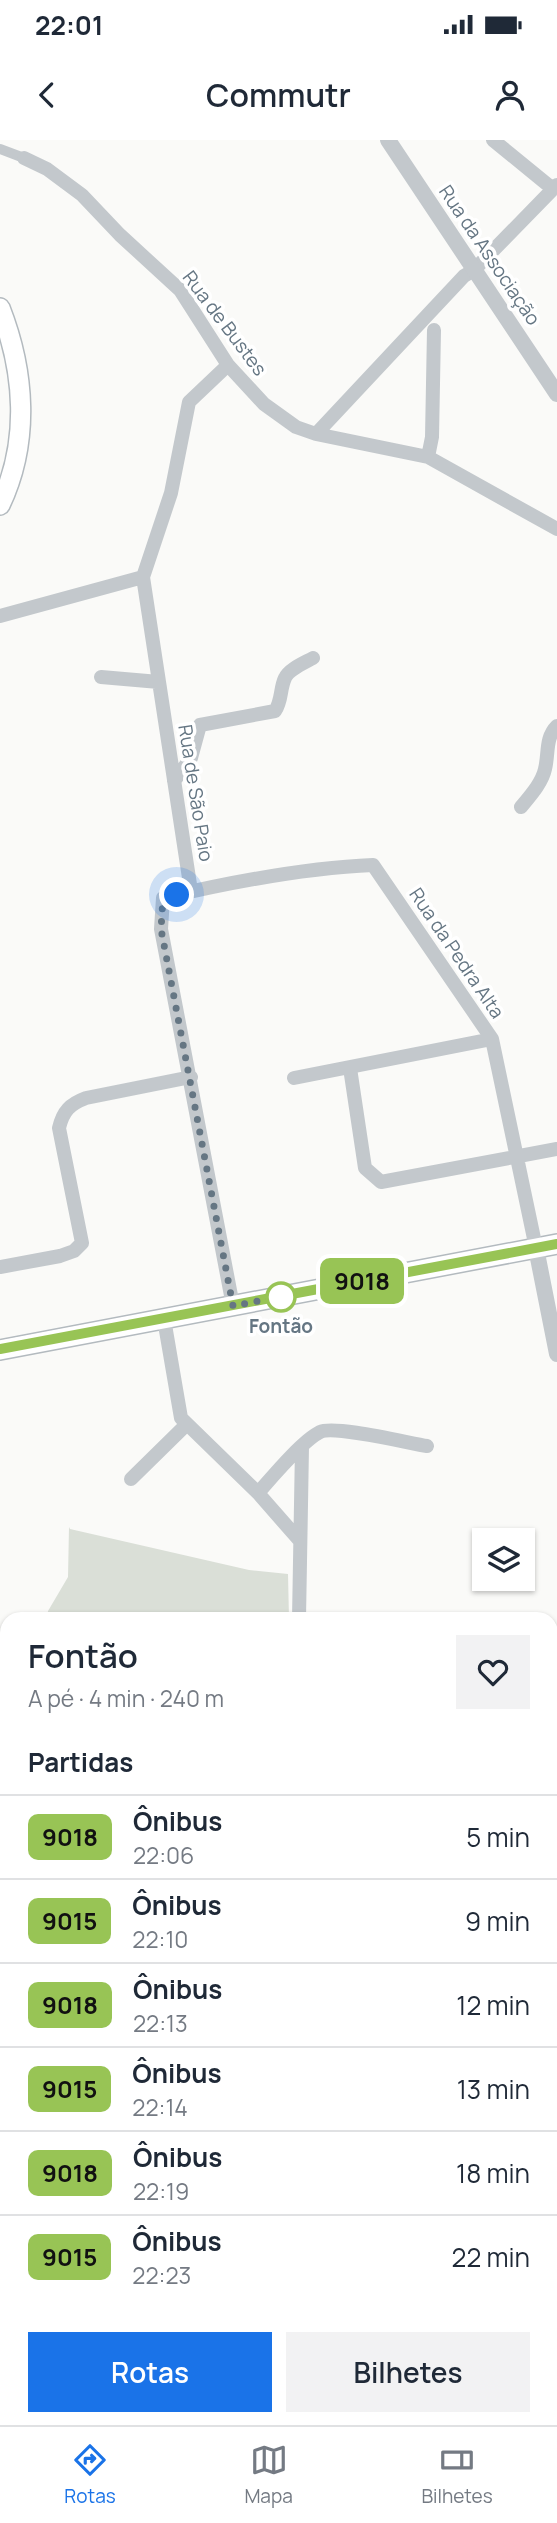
<!DOCTYPE html>
<html lang="pt">
<meta charset="utf-8">
<style>
body{margin:0;font-family:Manrope,sans-serif;background:#f2f2f3;color:#1f2937;height:100vh;display:flex;flex-direction:column;font-size:26px;white-space:nowrap}
*{box-sizing:border-box;margin:0}
p{font-size:23px;color:#747a83}
.icon{flex:none;width:38px;height:38px;fill:none;stroke:currentColor;stroke-width:2;stroke-linecap:round;stroke-linejoin:round}
.map{position:relative;flex:1;overflow:hidden}
.details{position:absolute;left:0px;top:1472px;width:558px;height:814px;display:flex;flex-direction:column;background:#fff;border-radius:21px 21px 0 0;box-shadow:0 2px 5px #0004}
.details>*{flex:none}
.badge{padding:0 14px;border-radius:10px;font-size:24px;line-height:46px}
.buttons{position:absolute;left:472px;top:1388px;display:grid;gap:14px}
.buttons a{display:grid;place-items:center;width:63px;height:63px;border-radius:0px;background:#fff;box-shadow:0 2px 5px #0004;font-size:35px}
.you{position:absolute;width:35px;height:35px;margin:-18px;border:5px solid #fff;border-radius:50%;background:#1a73e8;box-shadow:0 0 0 10px #1a73e833}
.map>.badge{position:absolute;translate:-50% -50%;box-shadow:0 0 0 4px #fff}
h2{padding:0 28px;font-size:26px;line-height:63px}
.round{display:grid;place-items:center;flex:none;width:74px;height:74px;border-radius:0px;background:#f2f2f3}
.head{display:flex;align-items:center;justify-content:space-between;height:119px;padding:0 28px}
h1{font-size:33px;font-weight:600;line-height:52px}
.primary-button{display:flex;gap:14px;margin-top:auto;padding:14px 28px}
.primary-button a{flex:1;height:80px;border-radius:0px;background:#1a73e8;color:#fff;font-size:28px;font-weight:600;line-height:80px;text-align:center}
.primary-button a+a{background:#f2f2f3;color:#1f2937}
ul{padding:0;list-style:none}
li{display:flex;align-items:center;gap:21px;height:84px;padding:0 28px;border-top:2px solid #e0e1e3}
li div{flex:1}
li b{display:block;font-size:26px}
li em{font-style:normal}
li .badge{min-width:77px;font-weight:700;text-align:center}
.status{display:flex;justify-content:space-between;align-items:center;height:49px;padding:0 35px;background:#fff;direction:ltr}
.status svg{height:19px;fill:currentColor}
header{display:flex;justify-content:space-between;align-items:center;height:91px;padding:0 28px;background:#fff;font-size:32px;font-weight:600}
.dock{display:flex;justify-content:space-around;align-items:center;height:98px;border-top:2px solid #e0e1e3;background:#fff;font-size:19px;color:#747a83}
.dock a{display:grid;justify-items:center;gap:4px}
.dock .on{color:#1a73e8}
.map>svg:first-child{display:block}
.built{fill:#e8e9e9}
.green{fill:#dadfd7}
.lines{fill:none;stroke-linecap:round;stroke-linejoin:round}
.secondary-casing{stroke:#b3babf;stroke-width:22}
.pedestrian{stroke:#c3c8cc;stroke-width:10}
.minor{stroke:#c3c8cc;stroke-width:14}
.tertiary{stroke:#c3c8cc;stroke-width:16}
.secondary{stroke:#fff;stroke-width:19}
.line-casing{stroke:#fff;stroke-width:16}
.line{stroke:#98c455;stroke-width:10}
.walk{stroke:#657683;stroke-width:7;stroke-dasharray:0 12.6}
.stop-dot{fill:#fff;stroke:#98c455;stroke-width:3.5}
.labels{text-anchor:middle;dominant-baseline:central;stroke-width:7;stroke-linejoin:round;paint-order:stroke}
.street-label{font-size:19px;fill:#657683;stroke:#fff}
.stop-label{font-size:19px;font-weight:bold;fill:#657683;stroke:#fff}
</style>
<div class="status"><b>22:01</b><svg viewBox="0 0 49 12"><path d="M0 12V9h3v3zM5 12V6h3v6zM10 12V3h3v9zM15 12V0h3v12zM26 1h20v11H26zM47 4h2v5h-2z"/></svg></div>
<header><svg class="icon" aria-label="back" viewBox="0 0 24 24"><path d="M15 5l-7 7 7 7"/></svg>Commutr<svg class="icon" aria-label="person" viewBox="0 0 24 24"><circle cx="12" cy="8" r="4"/><path d="M4 21q1-7 8-7t8 7"/></svg></header>
<div class="map">
<svg width="557" height="2285" viewBox="0 0 557 2285">
<rect width="100%" height="100%" fill="#fafaf8"/>
<path class="built" d="M557,1655V1968L551,1969V1656Z
M378,2278V2285H239L237,2279Z"/>
<path class="green" d="M69,1387L70,1389L249,1430L288,1434L289,1479H47L48,1471L68,1437Z"/>
<g class="lines">
<g class="secondary-casing">
<path id="secondary" d="M0,168C25,232 30,302 0,365
M0,1210L557,1104
M551,2030L557,2032
M0,2053L7,2052"/>
</g>
<path class="pedestrian" d="M0,9L24,18"/>
<path class="minor" d="M493,0L553,49
M24,18L47,29L82,55L120,95L180,150L228,225L264,264L296,287L316,294L428,317L557,389
M316,294L464,136L474,130L557,45
M428,317L432,297L434,190
M0,476L143,437
M101,537L159,542
M174,641L191,618L200,585L275,571C282,561 280,548 285,538C289,529 304,523 313,518
M521,667C530,656 542,643 545,629C549,613 545,598 557,586
M191,751L143,437L171,353L189,262L228,225
M350,928L365,1028L381,1042L557,1009
M294,938L492,899
M0,1127L60,1116L74,1111L82,1103L59,988C63,971 70,964 86,958L191,937
M233,1166L161,789L163,758C231,742 303,728 373,725L492,899L536,1108
M164,1179L181,1278L258,1353L300,1401
M131,1339L187,1284
M258,1353C273,1336 302,1301 320,1292C334,1285 408,1303 427,1306
M299,1479L302,1307
M0,2203L7,2202
M551,2252L557,2250
M76,2278V2285
M457,2278L458,2285"/>
<path class="tertiary" d="M388,0L557,254
M536,1108L557,1214"/>
<use href="#secondary" class="secondary"/>
</g>
<g class="lines">
<g class="line-casing">
<path id="line" d="M0,1209L557,1104"/>
</g>
<use href="#line" class="line"/>
<path class="walk" d="M177,755L163,758L161,789L233,1166L284,1156L281,1157"/>
</g>
<circle class="stop-dot" cx="281" cy="1157" r="14"/>
<g class="labels">
<g class="street-label">
<text transform="translate(490 115) rotate(56)">Rua da Associação</text>
<text transform="translate(225 183) rotate(53)">Rua de Bustes</text>
<text transform="translate(196 653) rotate(81)">Rua de São Paio</text>
<text transform="translate(457 813) rotate(56)">Rua da Pedra Alta</text>
</g>
<g class="stop-label">
<text x="281" y="1186">Fontão</text>
</g>
</g>
</svg>
<div class="buttons">
<a><svg class="icon" aria-label="layers" viewBox="0 0 24 24"><path d="M12 4l9 5-9 5-9-5zM3 14l9 5 9-5"/></svg></a>
</div>
<div class="you" style="left:177px;top:755px"></div>
<b class="badge" style="left:362px;top:1141px;background:#98c455;color:#111">9018</b>
<section class="details">
<div class="head"><div><h1>Fontão</h1><p>A pé · 4 min · 240 m</p></div><a class="round"><svg class="icon" aria-label="heart" viewBox="0 0 24 24"><path d="M12 20l-8-8c-3-5 5-10 8-4 3-6 11-1 8 4z"/></svg></a></div>
<h2>Partidas</h2>
<ul>
<li><span class="badge" style="background:#98c455;color:#111">9018</span><div><b>Ônibus</b><p>22:06</p></div><em>5 min</em></li>
<li><span class="badge" style="background:#98c455;color:#111">9015</span><div><b>Ônibus</b><p>22:10</p></div><em>9 min</em></li>
<li><span class="badge" style="background:#98c455;color:#111">9018</span><div><b>Ônibus</b><p>22:13</p></div><em>12 min</em></li>
<li><span class="badge" style="background:#98c455;color:#111">9015</span><div><b>Ônibus</b><p>22:14</p></div><em>13 min</em></li>
<li><span class="badge" style="background:#98c455;color:#111">9018</span><div><b>Ônibus</b><p>22:19</p></div><em>18 min</em></li>
<li><span class="badge" style="background:#98c455;color:#111">9015</span><div><b>Ônibus</b><p>22:23</p></div><em>22 min</em></li>
</ul>
<div class="primary-button"><a>Rotas</a><a>Bilhetes</a></div>
</section>
</div>
<nav class="dock">
<a class="on"><svg class="icon" aria-label="directions" viewBox="0 0 24 24"><path d="M12 3l9 9-9 9-9-9zM9 14v-3h6M13 9l2 2-2 2"/></svg>Rotas</a>
<a><svg class="icon" aria-label="map" viewBox="0 0 24 24"><path d="M3 6l6-2 6 2 6-2v14l-6 2-6-2-6 2zM9 4v14M15 6v14"/></svg>Mapa</a>
<a><svg class="icon" aria-label="tickets" viewBox="0 0 24 24"><path d="M3 7h18v10H3zM15 7v10"/></svg>Bilhetes</a>
</nav>
